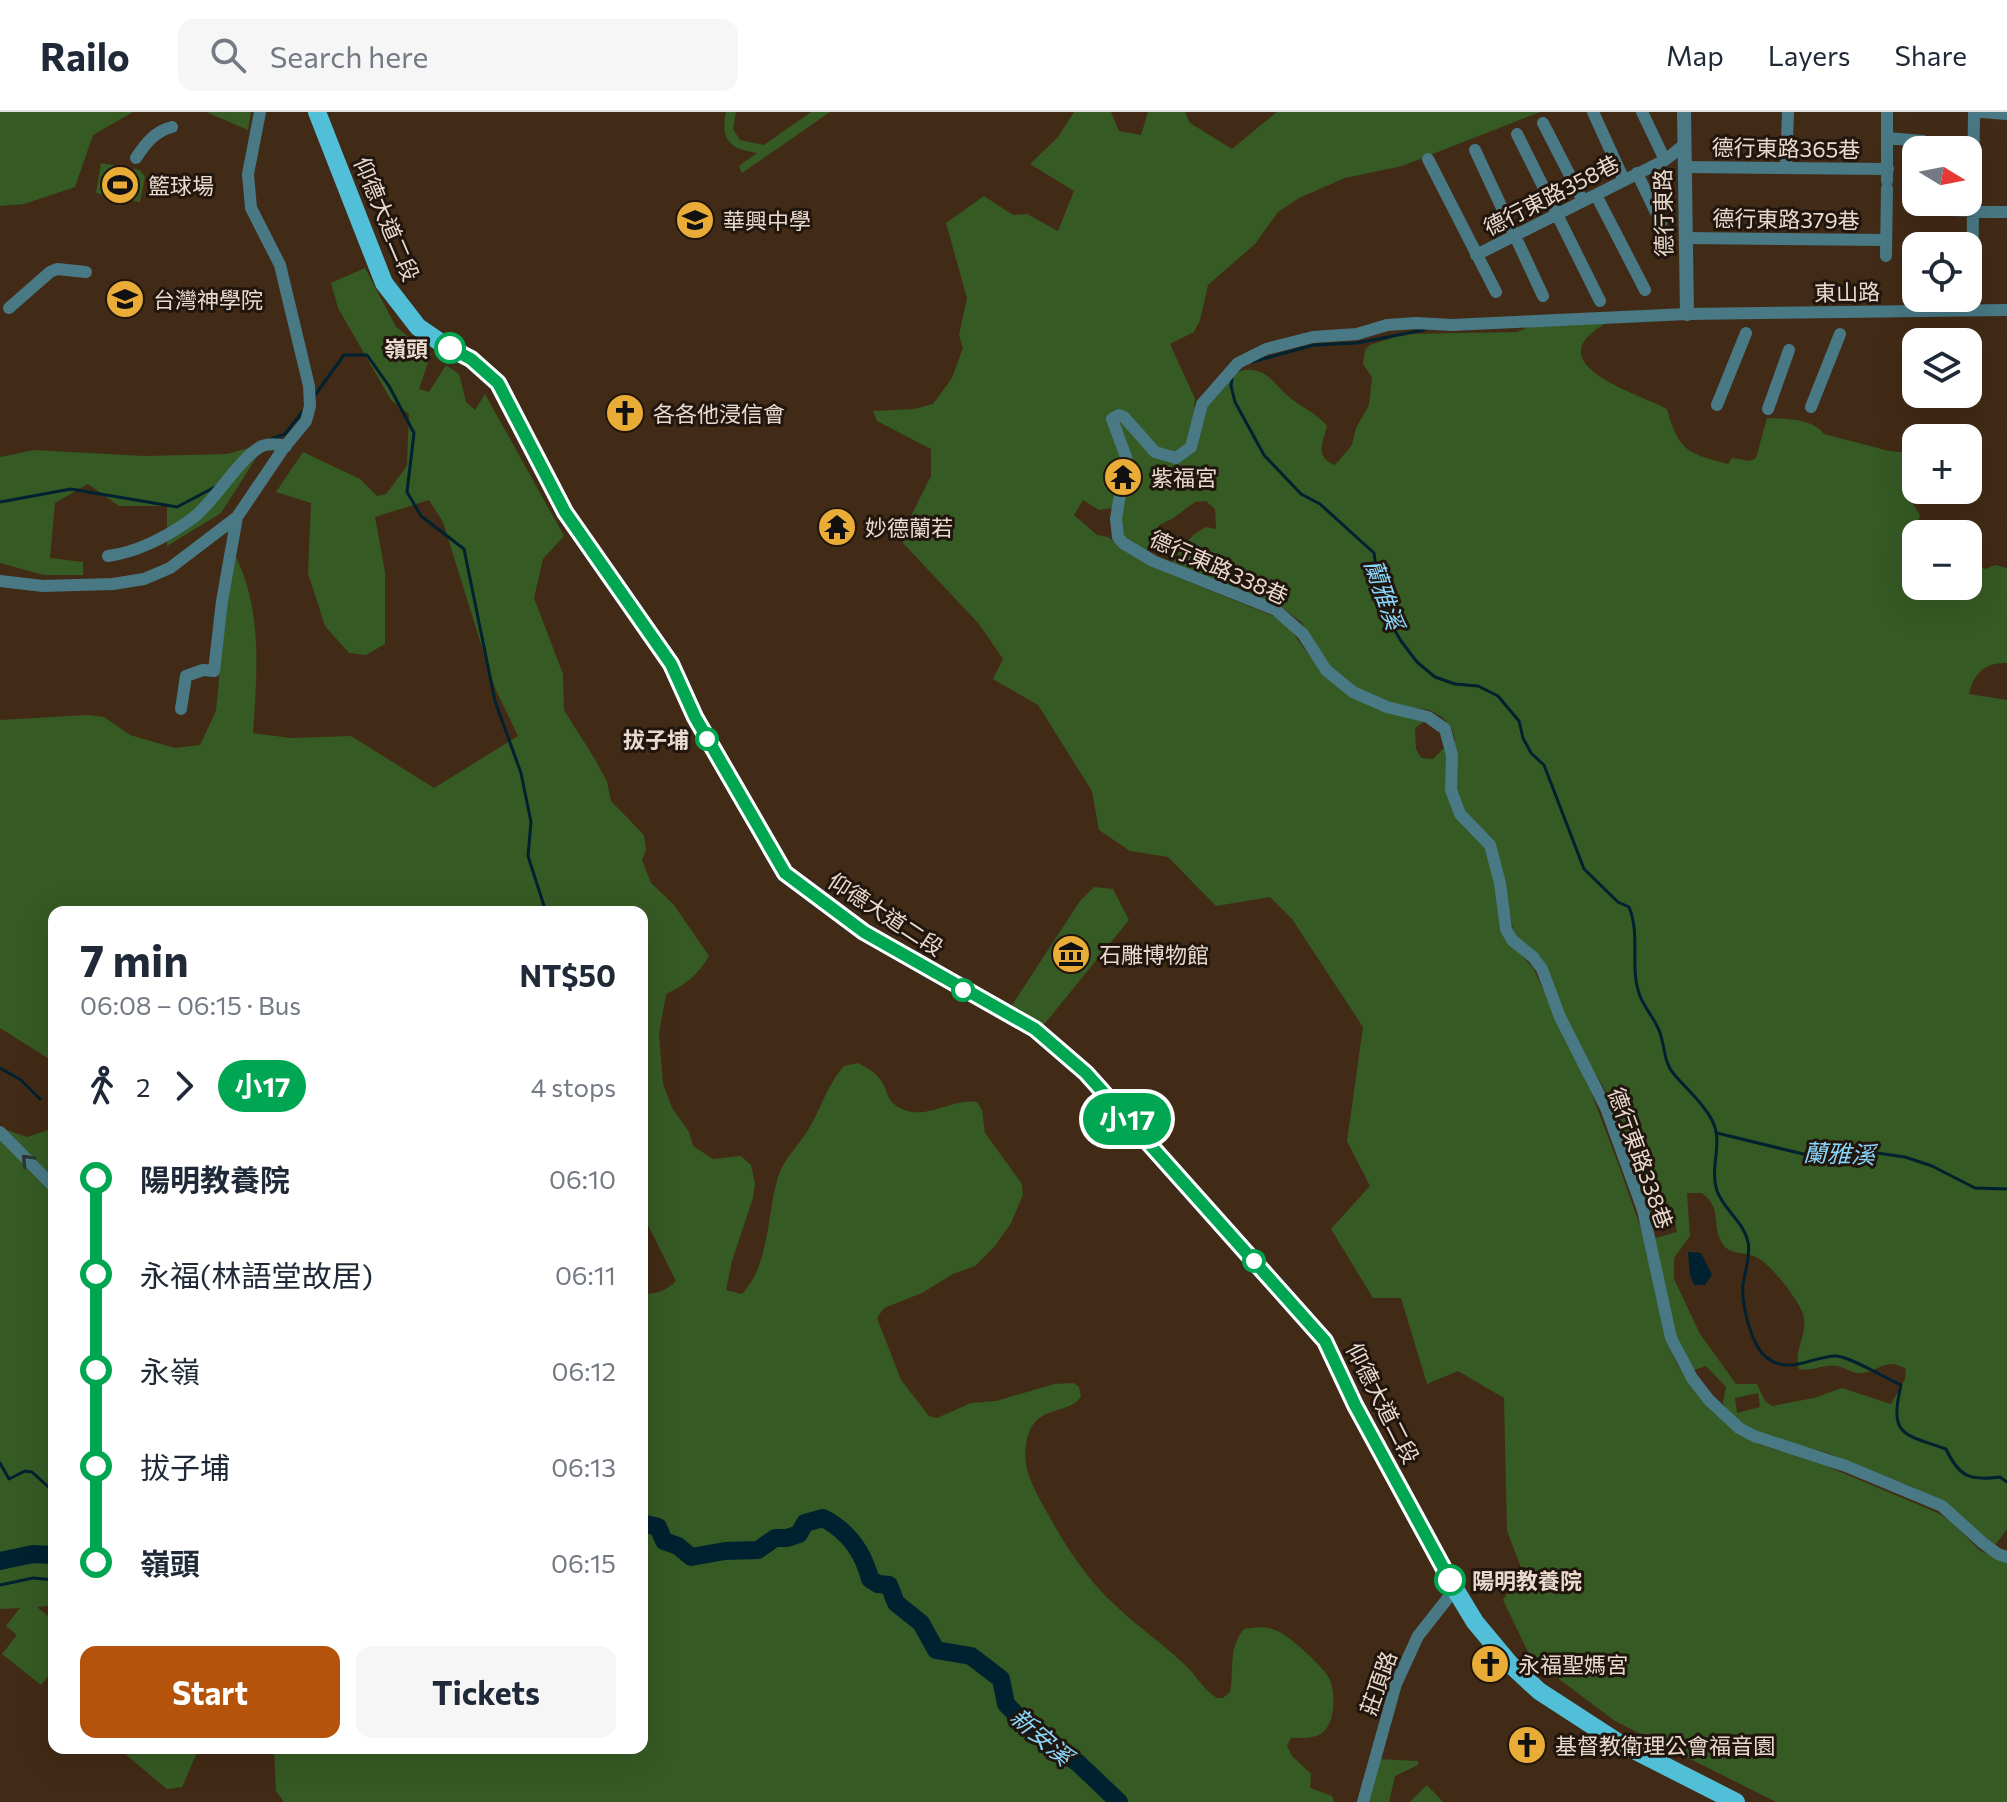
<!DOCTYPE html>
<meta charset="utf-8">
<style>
body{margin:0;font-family:Commissioner,"Noto Sans TC",sans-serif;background:#f6f6f7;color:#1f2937;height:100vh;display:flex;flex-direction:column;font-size:30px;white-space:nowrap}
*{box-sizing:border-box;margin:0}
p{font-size:26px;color:#747a83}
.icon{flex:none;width:44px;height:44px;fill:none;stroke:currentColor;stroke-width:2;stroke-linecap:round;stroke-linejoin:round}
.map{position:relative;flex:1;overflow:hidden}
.details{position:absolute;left:48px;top:794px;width:600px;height:848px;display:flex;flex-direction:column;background:#fff;border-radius:16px;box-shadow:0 8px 32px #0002}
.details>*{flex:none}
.badge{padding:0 16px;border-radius:26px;font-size:28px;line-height:52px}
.needle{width:52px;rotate:100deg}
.buttons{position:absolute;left:1902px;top:24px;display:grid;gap:16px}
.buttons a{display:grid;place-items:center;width:80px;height:80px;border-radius:16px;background:#fff;box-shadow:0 8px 32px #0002;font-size:40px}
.map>.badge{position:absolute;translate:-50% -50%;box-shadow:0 0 0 4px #fff}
.legs{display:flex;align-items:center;gap:12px;height:88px;padding:0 32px;font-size:26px}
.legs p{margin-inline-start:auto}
.overview{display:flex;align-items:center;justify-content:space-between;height:136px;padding:0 32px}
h1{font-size:44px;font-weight:700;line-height:60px}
.action{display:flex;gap:16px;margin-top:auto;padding:16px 32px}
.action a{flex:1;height:92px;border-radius:16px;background:#b45309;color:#fff;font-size:32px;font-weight:700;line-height:92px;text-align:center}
.action a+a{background:#f6f6f7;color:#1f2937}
ul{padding:0 32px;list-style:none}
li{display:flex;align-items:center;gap:28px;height:96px;font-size:30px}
li i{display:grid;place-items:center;width:12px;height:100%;margin:0 10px;background:currentColor}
li i::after{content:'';width:20px;height:20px;margin:-10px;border:6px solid;border-radius:50%;background:#fff}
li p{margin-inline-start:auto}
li:first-child i{background:linear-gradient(#0000 50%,currentColor 0)}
li:last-child i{background:linear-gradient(currentColor 50%,#0000 0)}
header{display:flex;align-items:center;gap:48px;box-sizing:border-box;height:112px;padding:0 40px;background:#fff;border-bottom:2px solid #e0e1e3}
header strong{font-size:38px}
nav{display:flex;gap:44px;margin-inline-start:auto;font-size:28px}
.search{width:560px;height:72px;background:#f6f6f7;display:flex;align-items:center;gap:20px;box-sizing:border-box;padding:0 28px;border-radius:16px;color:#747a83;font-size:30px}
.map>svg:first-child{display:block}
.green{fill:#365a24;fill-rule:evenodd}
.water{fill:#002130}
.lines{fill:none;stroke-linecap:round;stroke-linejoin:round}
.stream{stroke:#002130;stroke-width:3}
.river{stroke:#002130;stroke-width:18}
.minor{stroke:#487985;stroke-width:12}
.tertiary{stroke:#487985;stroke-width:14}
.primary{stroke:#52bfd9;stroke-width:18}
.oneway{stroke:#2d3431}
.line-1-casing{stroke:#fff;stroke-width:18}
.line-1{stroke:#00a651;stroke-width:12}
.stop-1-dot{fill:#fff;stroke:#00a651;stroke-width:4}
.labels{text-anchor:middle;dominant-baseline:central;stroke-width:6;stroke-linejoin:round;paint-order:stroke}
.street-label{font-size:22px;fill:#eadace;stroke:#21160d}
.poi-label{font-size:22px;fill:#eadace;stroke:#21160d;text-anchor:start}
.stop-label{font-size:22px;font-weight:bold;fill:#eadace;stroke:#21160d;text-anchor:end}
.water-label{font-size:24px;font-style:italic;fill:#89d6fc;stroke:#21160d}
</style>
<header>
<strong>Railo</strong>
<div class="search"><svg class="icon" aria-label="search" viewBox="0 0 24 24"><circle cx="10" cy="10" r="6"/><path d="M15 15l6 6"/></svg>Search here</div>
<nav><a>Map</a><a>Layers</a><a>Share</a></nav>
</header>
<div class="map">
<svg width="2007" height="1690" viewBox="0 0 2007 1690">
<rect width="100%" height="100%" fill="#422b16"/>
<path class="green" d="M0,0H133L93,23L75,75L24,92L0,94Z
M206,0H251L248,18Z
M726,0H736L733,17L740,28L764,33L811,0H830L742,61L739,54L757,41C730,37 720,28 726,0Z
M1074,0H1111L1119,19L1141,23L1148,0H1185L1190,11L1232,37L1277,0H1540L1402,54L1345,66L1299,86L1278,100L1255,132L1208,173L1200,208L1194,220L1170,232L1195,287L1191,329L1177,340L1159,338L1117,300L1121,347L1113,396L1099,398L1083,388L1074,403L1097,423L1108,425L1122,436L1162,459L1278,506L1293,521L1317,554L1356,586L1425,609L1415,616L1416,637L1421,646L1433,647L1443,637L1447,638L1446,675L1487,736L1508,828L1533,856L1591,980L1619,1054L1647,1134L1667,1231L1678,1254L1712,1299L1736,1321L1758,1332L1824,1353L1936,1400L1951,1409L1979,1438L2007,1451V1690H1776L1615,1609L1531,1546L1503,1488L1522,1458L1507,1419L1504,1286L1458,1259L1427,1272L1401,1186H1373L1331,1117L1370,1074L1347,1029L1363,915L1292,807L1270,785L1216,794L1168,745L1130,739L1099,718L1092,679L1038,593L993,567L1003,547L979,512L903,431L910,406L931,364V337L877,309L873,299L914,297L933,292L952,266L963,236L959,223L967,186L946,111L984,84L1013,103L1027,102L1058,119L1074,79L1030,52L1058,25Z
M101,51L140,58L145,65L140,90L96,81Z
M365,156L396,215L431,242L419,277L429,280L446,253L459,262L466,290L475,298L485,282L564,424L543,447L534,486L563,562L564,598L596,649L607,670L611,689L644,723L646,738L642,748L651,771L674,793L709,844C698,863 685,873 666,882L659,922L663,972L672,996L689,1020L693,1034L713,1047L741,1044L751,1053L755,1072L753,1086L732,1149L726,1178L742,1182C770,1153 767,1101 778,1065C784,1046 798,1035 808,1018C821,997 827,973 844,954L858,951C867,956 877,961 882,970C887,977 887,987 894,992C922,1014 949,985 977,990L982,998L985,1021L1022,1072L1023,1083L1011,1111L995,1134L975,1154L953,1162L922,1181L884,1196L877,1206L901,1268L929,1304L937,1306L971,1291L996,1289L1054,1272L1074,1271L1079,1275L1081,1284C1070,1305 1032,1289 1026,1333C1022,1356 1034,1377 1045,1397C1065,1433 1086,1467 1117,1495C1138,1515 1162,1531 1183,1551C1195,1561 1203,1578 1217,1586H1223L1230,1580C1234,1557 1228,1536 1244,1517C1255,1515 1265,1514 1275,1518C1288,1522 1325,1556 1330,1568C1336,1583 1335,1611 1322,1621C1313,1627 1301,1626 1291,1626L1287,1634L1292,1644L1311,1662L1310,1676L1332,1684L1334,1690H284L276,1679L274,1636H642V1181C653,1184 668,1178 676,1169L642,1101V800H54V950L0,916V608L87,603L104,605L130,623L175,636L200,633L216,599L226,489L234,441C263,497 257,560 253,621L291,626L351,624L434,676L518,624L494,574L443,410L429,388L375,405L385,460V532L366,543L349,541L325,514L308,461L311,391L276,380L303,340L360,367L377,384L386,382L407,354L409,302L391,288L338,196L331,171Z
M1603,210V213C1536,253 1640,282 1667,297C1679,340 1688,341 1728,352L1732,346L1750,349L1756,346L1767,306C1786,307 1812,306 1824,322L1889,339L1908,341L1910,387L1920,403L1909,434L1916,437V474H1968V454L1973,452L1985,457L1995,453L2007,456V551C1985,550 1974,561 1969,582L2007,588V1417L1995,1433L1913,1375L1828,1341L1756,1321L1731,1304L1723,1291L1726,1275L1706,1254L1694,1258L1676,1227L1655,1126L1677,1120L1672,1096L1650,1100L1641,1067L1608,983L1580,935L1552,874L1515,825L1492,730L1465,702L1455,677V628L1452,617L1442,605L1430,598L1401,594L1368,584L1324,550L1312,525L1301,510L1282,495L1177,453L1172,449L1193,423L1206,415L1216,417L1215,397L1206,389L1195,390L1172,407L1159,413L1146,439L1129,430L1121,419L1120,407L1128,370L1118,305L1147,337L1186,344C1195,318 1222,244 1260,260C1271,264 1279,277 1288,284C1299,294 1318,302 1327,314C1323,331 1314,345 1335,353L1352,333L1356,316L1369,293L1372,265L1363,252L1365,238L1370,233L1404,222L1517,220L1534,213ZM1687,1081H1702C1723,1097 1711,1112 1722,1131C1730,1144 1743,1139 1756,1145C1770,1151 1798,1187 1803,1202C1809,1222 1793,1237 1799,1257C1812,1260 1825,1251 1838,1254C1844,1255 1850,1260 1857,1261C1877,1263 1884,1243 1906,1257L1905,1267L1891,1292L1842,1276L1814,1286L1772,1294L1765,1289L1757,1272H1736L1700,1222L1674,1167V1146L1690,1124ZM1758,1281L1760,1295L1737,1301L1735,1286Z
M269,330L256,346L221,401L167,434V394H119L88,372L55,391L50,446L83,450V463H44L0,451V345L34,338L144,344L227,342Z
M1094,775L1113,777L1129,808L1042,915L1012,893L1080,789Z
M0,1016L27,1025L54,1016V1439L0,1448Z
M49,1447L54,1448V1493L37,1495L54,1509L52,1546L54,1557L41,1573L2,1542L17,1523L6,1514L20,1496L0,1497V1456L14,1451Z
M118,1636H199L182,1675L167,1677Z
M1379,1647L1418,1649V1653L1395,1664L1389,1690H1367Z
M1427,1673L1443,1690H1410Z"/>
<path class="water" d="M1688,1140L1701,1141L1712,1163L1705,1173H1694L1690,1163Z"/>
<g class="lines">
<path class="stream" d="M1252,250L1314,233L1357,231L1424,218
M1232,267L1231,274L1235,290L1264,343L1301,382L1320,392L1374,441L1377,462L1390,510L1401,529L1417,550L1435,565L1455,572L1478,574L1498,584L1519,609L1523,626L1531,641L1544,653L1584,757L1618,790L1629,795C1641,824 1629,855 1640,884C1645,897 1656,908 1660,921C1665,935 1664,950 1673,961C1686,977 1702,989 1712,1008C1724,1031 1709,1055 1717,1079C1724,1098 1744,1110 1748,1130C1751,1142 1745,1160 1743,1172C1741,1191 1751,1233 1766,1245C1789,1264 1812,1244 1836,1244C1849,1244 1887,1267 1901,1273C1889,1324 1903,1322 1946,1337C1959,1365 1970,1369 2000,1365L2007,1370
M315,283L344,243H367L389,274L414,321L407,380L421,404L464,437L495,589L521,661L531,710L528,744L546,800
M271,327L285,322L303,299
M0,390L71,377L177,395L215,375
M0,956L21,968L40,987
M1717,1021L1803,1042L1856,1038L1905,1045L1932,1054L1975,1076L2007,1077
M0,1351L9,1367L25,1359L32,1360L54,1380
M0,1473L33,1466L54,1468"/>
<path class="river" d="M642,1411L658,1415L664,1429L678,1434L691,1445L725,1439L758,1438L775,1426H787L799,1422L805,1411L823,1406C848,1419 863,1439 870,1467L878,1472L889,1473L896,1491L921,1511L936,1538L971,1544L1001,1567L1006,1592L1032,1619L1078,1651L1119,1690
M0,1449L33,1442L54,1443"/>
<path class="minor" d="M1593,0L1624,68
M1642,0L1665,48
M1887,0V69
M1981,0L2007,2
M1543,11L1583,89
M1517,22L1600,189
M1887,26L1923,29V38
M1475,38L1543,184
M136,46C145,32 155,19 172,15
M1428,47L1496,180
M1684,55L1888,57
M1786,56L1788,0
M1637,61L1661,111
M1596,83L1645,178
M1921,90V97L2007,100
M1686,126L1886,128
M1476,143L1665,48L1684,33
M1886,144L1887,76
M9,196L50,160L57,157L86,160
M1972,198L1974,0
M2007,198L1687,202L1452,213L1416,211L1387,213L1357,222L1313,225L1266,237L1238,251L1202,292L1191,335L1176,346L1155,340L1124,305L1119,303L1112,307L1126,345L1116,407L1118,425L1123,431L1153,449L1276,498L1303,522L1326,558L1353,580L1387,595L1428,605L1445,617L1452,643L1451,678L1460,702L1490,733L1500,771L1506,817L1512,828L1533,845L1542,857L1560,905L1606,996L1643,1098L1671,1226L1692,1266L1709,1288L1739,1316L1754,1324L1846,1354L1942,1394L1983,1431L1998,1442L2007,1445
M1717,293L1746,221
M1811,295L1840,222
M1768,297L1789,238
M108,444C138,440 168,424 193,406C214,390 241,344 262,334C270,331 278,332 286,334
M0,469L43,474L113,472L144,467L170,456L237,405L283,337L306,309L310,294L309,274L280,153L251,96L248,62L260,0
M181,597L186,564L203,558L214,559L222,489L237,405
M0,1020L54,1075
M1363,1690L1396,1572L1418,1524L1455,1477"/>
<path class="tertiary" d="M1684,0L1687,202"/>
<path class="primary" d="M317,0L384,171L418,215L447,235L471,247L498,271L565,400L671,552L695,605L785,761L864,820L1035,917L1086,961L1325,1229L1355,1293L1455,1477L1475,1510L1510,1552L1539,1579L1616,1629L1736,1690"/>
</g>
<defs><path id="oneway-chevron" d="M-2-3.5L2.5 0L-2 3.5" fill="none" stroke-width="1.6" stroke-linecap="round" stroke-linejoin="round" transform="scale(2)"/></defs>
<use class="oneway" href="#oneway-chevron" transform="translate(27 1048) rotate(-134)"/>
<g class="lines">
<g class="line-1-casing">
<path id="line-1" d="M450,236L471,247L498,271L565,400L671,552L695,605L785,761L864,820L1035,917L1086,961L1325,1229L1355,1293L1450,1468"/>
</g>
<use href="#line-1" class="line-1"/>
</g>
<defs>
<g id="stadium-disc" transform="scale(2)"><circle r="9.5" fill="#e8ac37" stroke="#21160d"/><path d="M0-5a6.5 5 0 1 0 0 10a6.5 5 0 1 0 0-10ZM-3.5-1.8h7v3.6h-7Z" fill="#111"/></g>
<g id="school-disc" transform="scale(2)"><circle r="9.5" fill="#e8ac37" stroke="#21160d"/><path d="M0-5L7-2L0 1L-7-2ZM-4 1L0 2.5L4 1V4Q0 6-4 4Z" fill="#111"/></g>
<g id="university-disc" transform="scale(2)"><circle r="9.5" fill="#e8ac37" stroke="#21160d"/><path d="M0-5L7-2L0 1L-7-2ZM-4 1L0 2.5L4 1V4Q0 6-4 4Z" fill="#111"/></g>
<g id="church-disc" transform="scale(2)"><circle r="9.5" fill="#e8ac37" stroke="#21160d"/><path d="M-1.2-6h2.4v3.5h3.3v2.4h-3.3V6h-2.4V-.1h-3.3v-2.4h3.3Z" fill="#111"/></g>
<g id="temple-disc" transform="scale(2)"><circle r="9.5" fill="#e8ac37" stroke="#21160d"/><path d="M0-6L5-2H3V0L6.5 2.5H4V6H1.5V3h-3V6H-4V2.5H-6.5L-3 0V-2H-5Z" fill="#111"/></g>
<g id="museum-disc" transform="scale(2)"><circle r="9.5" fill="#e8ac37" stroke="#21160d"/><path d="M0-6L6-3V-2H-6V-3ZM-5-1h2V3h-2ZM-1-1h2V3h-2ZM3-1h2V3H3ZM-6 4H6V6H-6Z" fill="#111"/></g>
</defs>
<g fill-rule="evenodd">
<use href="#stadium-disc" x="120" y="73"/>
<use href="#school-disc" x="695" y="108"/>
<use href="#university-disc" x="125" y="187"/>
<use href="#church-disc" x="625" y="301"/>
<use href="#temple-disc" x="1123" y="365"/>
<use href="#temple-disc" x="837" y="415"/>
<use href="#museum-disc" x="1071" y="842"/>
<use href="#church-disc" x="1490" y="1552"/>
<use href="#church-disc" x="1527" y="1633"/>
</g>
<g class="stop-1-dot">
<circle cx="450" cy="236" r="14"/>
<circle cx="707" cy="627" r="10"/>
<circle cx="963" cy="878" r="10"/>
<circle cx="1254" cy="1149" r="10"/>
<circle cx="1450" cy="1468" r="14"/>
</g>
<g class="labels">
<g class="street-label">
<text transform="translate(1786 36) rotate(1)">德行東路365巷</text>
<text transform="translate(1551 83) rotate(-27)">德行東路358巷</text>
<text transform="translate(1663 101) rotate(-91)">德行東路</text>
<text transform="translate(387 107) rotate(67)">仰德大道二段</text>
<text transform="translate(1786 107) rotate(1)">德行東路379巷</text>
<text transform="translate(1847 180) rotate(-1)">東山路</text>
<text transform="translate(1219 455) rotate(24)">德行東路338巷</text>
<text transform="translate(886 802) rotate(33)">仰德大道二段</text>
<text transform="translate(1641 1046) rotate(70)">德行東路338巷</text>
<text transform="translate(1383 1291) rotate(63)">仰德大道二段</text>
<text transform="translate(1378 1571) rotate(-70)">莊頂路</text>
</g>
<g class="poi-label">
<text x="148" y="73">籃球場</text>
<text x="723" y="108">華興中學</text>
<text x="153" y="187">台灣神學院</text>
<text x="653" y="301">各各他浸信會</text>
<text x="1151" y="365">紫福宮</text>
<text x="865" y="415">妙德蘭若</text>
<text x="1099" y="842">石雕博物館</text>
<text x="1518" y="1552">永福聖媽宮</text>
<text x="1555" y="1633">基督教衛理公會福音園</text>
</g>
<g class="stop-label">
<text x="428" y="236">嶺頭</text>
<text x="689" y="627">拔子埔</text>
<text x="1472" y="1468" text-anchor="start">陽明教養院</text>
</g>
<g class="water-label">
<text transform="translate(1385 482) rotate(71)">蘭雅溪</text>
<text transform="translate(1839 1041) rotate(2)">蘭雅溪</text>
<text transform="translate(1042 1624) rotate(41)">新安溪</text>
</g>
</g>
</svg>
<div class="buttons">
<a><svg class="needle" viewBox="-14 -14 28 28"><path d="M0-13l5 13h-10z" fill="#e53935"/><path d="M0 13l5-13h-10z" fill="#747a83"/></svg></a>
<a><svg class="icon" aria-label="locate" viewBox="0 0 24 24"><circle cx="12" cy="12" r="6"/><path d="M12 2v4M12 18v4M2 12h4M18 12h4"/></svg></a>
<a><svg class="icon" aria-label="layers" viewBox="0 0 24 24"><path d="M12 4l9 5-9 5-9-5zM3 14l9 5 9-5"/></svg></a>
<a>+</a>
<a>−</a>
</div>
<b class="badge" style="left:1127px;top:1007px;background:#00a651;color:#fff">小17</b>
<section class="details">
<div class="overview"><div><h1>7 min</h1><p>06:08 – 06:15 · Bus</p></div><b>NT$50</b></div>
<div class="legs"><svg class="icon" aria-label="walk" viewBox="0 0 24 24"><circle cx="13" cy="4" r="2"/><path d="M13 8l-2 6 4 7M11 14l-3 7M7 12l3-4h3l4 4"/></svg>2<svg class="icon" aria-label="forward" viewBox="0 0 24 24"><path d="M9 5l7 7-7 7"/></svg><b class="badge" style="background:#00a651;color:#fff">小17</b><p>4 stops</p></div>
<ul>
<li><i style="color:#00a651"></i><b>陽明教養院</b><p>06:10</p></li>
<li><i style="color:#00a651"></i><span>永福(林語堂故居)</span><p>06:11</p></li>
<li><i style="color:#00a651"></i><span>永嶺</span><p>06:12</p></li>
<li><i style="color:#00a651"></i><span>拔子埔</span><p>06:13</p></li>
<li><i style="color:#00a651"></i><b>嶺頭</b><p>06:15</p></li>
</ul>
<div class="action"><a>Start</a><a>Tickets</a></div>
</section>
</div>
